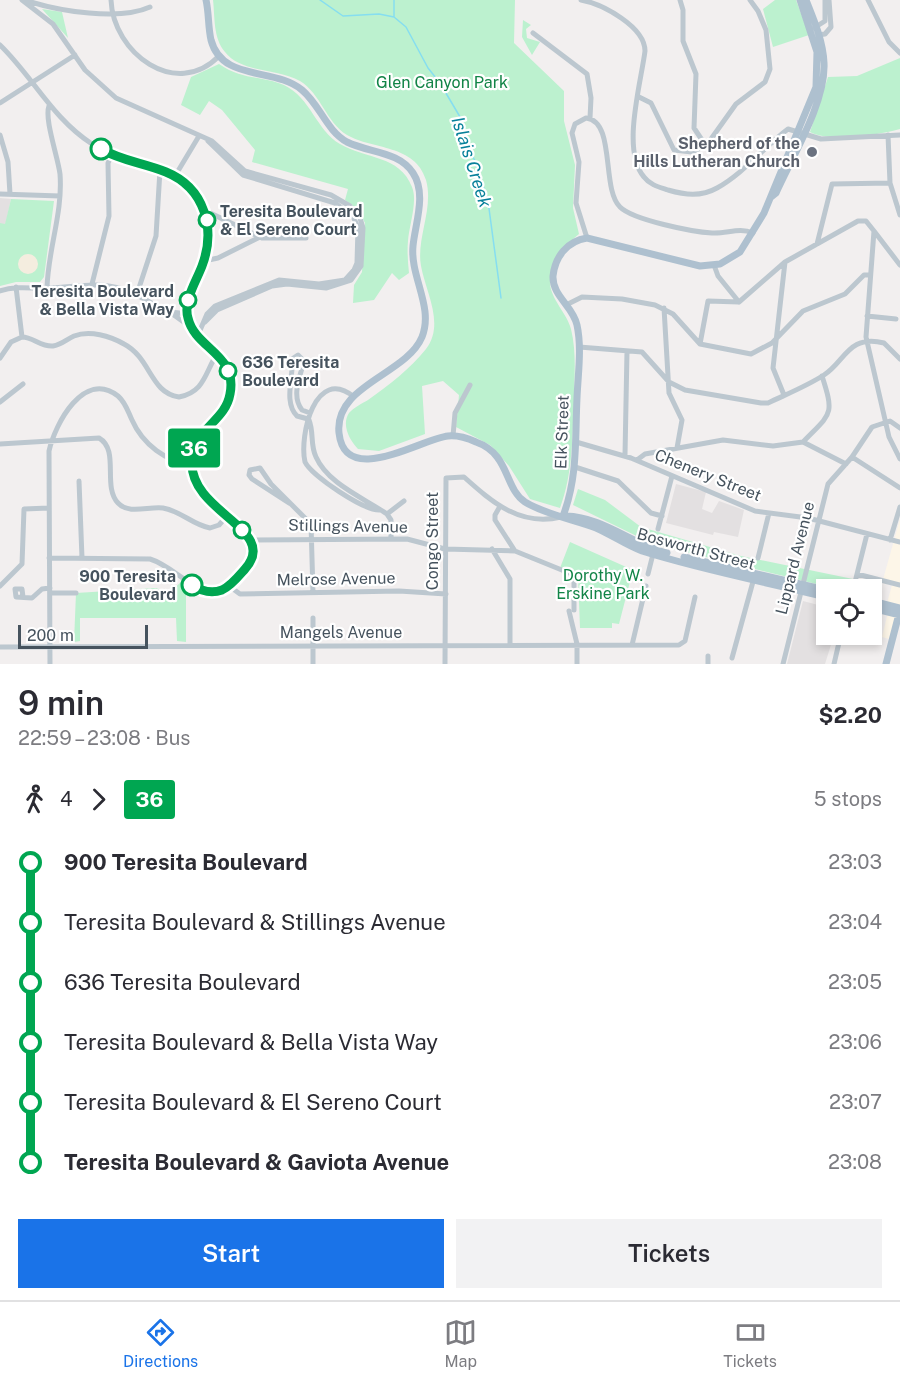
<!DOCTYPE html>
<meta charset="utf-8">
<style>
body{margin:0;font-family:"Public Sans",sans-serif;background:#f2f2f3;color:#2b2b33;height:100vh;display:flex;flex-direction:column;font-size:22px;white-space:nowrap}
*{box-sizing:border-box;margin:0}
p{font-size:20px;color:#7c7c81}
.icon{flex:none;width:33px;height:33px;fill:none;stroke:currentColor;stroke-width:2;stroke-linecap:round;stroke-linejoin:round}
.map{position:relative;height:664px;overflow:hidden}
.panel{display:flex;flex-direction:column;background:#fff;flex:1}
.panel>*{flex:none}
.badge{padding:0 12px;border-radius:4px;font-size:21px;line-height:39px}
.buttons{position:absolute;left:816px;top:579px;display:grid;gap:12px}
.buttons a{display:grid;place-items:center;width:66px;height:66px;border-radius:0px;background:#fff;box-shadow:0 3px 9px #0003;font-size:30px}
.scale{position:absolute;left:18px;bottom:15px;width:130px;box-sizing:border-box;padding-left:6px;border:3px solid #46535e;border-top:0;font-size:16px;line-height:21px;white-space:nowrap;color:#46535e;-webkit-text-stroke:4px #fff;paint-order:stroke}
.map>.badge{position:absolute;translate:-50% -50%;box-shadow:0 0 0 3px #fff}
.legs{display:flex;align-items:center;gap:9px;height:66px;padding:0 18px;font-size:20px}
.legs p{margin-inline-start:auto}
.overview{display:flex;align-items:center;justify-content:space-between;height:102px;padding:0 18px}
h1{font-size:33px;font-weight:600;line-height:45px}
.button{display:flex;gap:12px;margin-top:auto;padding:12px 18px}
.button a{flex:1;height:69px;border-radius:0px;background:#1a73e8;color:#fff;font-size:24px;font-weight:600;line-height:69px;text-align:center}
.button a+a{background:#f2f2f3;color:#2b2b33}
ul{padding:0 18px;list-style:none}
li{display:flex;align-items:center;gap:21px;height:60px;font-size:22px}
li i{display:grid;place-items:center;width:9px;height:100%;margin:0 8px;background:currentColor}
li i::after{content:'';width:15px;height:15px;margin:-8px;border:4px solid;border-radius:50%;background:#fff}
li p{margin-inline-start:auto}
li:first-child i{background:linear-gradient(#0000 50%,currentColor 0)}
li:last-child i{background:linear-gradient(currentColor 50%,#0000 0)}
.menu{display:flex;justify-content:space-around;align-items:center;height:84px;border-top:2px solid #e1e1e2;background:#fff;font-size:16px;color:#7c7c81}
.menu a{display:grid;justify-items:center;gap:3px}
.menu .active{color:#1a73e8}
.map>svg:first-child{display:block}
.commercial{fill:#fdf6e8}
.education{fill:#e3e0e1}
.green{fill:#bcf1cf}
.sand{fill:#f4eddf}
.lines{fill:none;stroke-linecap:round;stroke-linejoin:round}
.stream{stroke:#86def0;stroke-width:1.5}
.minor{stroke:#bcc7cf;stroke-width:5}
.major{stroke:#aec0cf;stroke-width:7}
.line-1-casing{stroke:#fff;stroke-width:14}
.line-1{stroke:#00a651;stroke-width:9}
.stop-1-dot{fill:#fff;stroke:#00a651;stroke-width:3}
.worship-dot{fill:#6b7280;stroke:#fff;stroke-width:2}
.labels{text-anchor:middle;dominant-baseline:central;stroke-width:4.5;stroke-linejoin:round;paint-order:stroke}
.park-label{font-size:16px;fill:#128447;stroke:#fff}
.worship-label{font-size:16px;font-weight:bold;fill:#5b616d;stroke:#fff;text-anchor:end}
.stop-label{font-size:16px;font-weight:bold;fill:#46535e;stroke:#fff;text-anchor:start}
.street-label{font-size:16px;fill:#46535e;stroke:#fff}
.water-label{font-size:18px;font-style:italic;fill:#07809a;stroke:#fff}
</style>
<div class="map">
<svg width="900" height="664" viewBox="0 0 900 664">
<rect width="100%" height="100%" fill="#f2efef"/>
<path class="commercial" d="M900,519V606L889,639L882,637L890,604L887,603L892,585L882,583Z"/>
<path class="education" d="M0,198L11,199L0,249Z
M676,484L706,492L702,509L712,513L719,501L744,510L738,537L714,532L713,535L666,523Z
M803,601L826,607V634L834,635L825,664H787Z"/>
<path class="green" d="M213,0H515L514,43L564,91V121L575,165L573,208L579,234C563,247 550,260 550,283C551,300 567,313 571,329C577,354 574,377 574,403C572,440 573,473 560,508L530,499L509,466L490,445L456,427L459,395L443,381L422,386L425,434L379,451L358,449C350,441 341,425 349,413C353,408 363,403 368,400C388,386 411,368 426,349C445,324 426,293 421,266C416,238 434,209 426,180C415,144 373,150 347,135C326,122 321,94 300,81C277,68 241,73 225,52C213,38 215,17 213,0Z
M775,0H796L809,35L773,47L763,9Z
M42,9L62,12L68,38Z
M523,20L531,25L526,29L527,38L540,42L532,55L522,37Z
M900,58V129C878,135 831,143 810,132L828,77L857,76Z
M219,64C244,81 261,75 284,85C311,98 316,130 340,144C365,159 400,155 412,187C418,201 409,226 408,241C407,252 408,263 409,273L399,280L392,273L374,300L353,303L354,285L362,272L365,223L359,211L345,200L348,189L252,162L255,150L222,110L209,101L200,115L181,105L191,77Z
M11,199L54,201L44,277L40,282H16L0,286V223L5,224Z
M578,489L605,500L641,527L741,556L853,579L850,589H837L653,544L573,505Z
M570,542L633,570L619,624L612,623V628H580L578,576L560,568Z
M181,582L186,587V642L177,641L176,618H80V641L74,642L76,593L156,588L169,593Z"/>
<path class="sand" d="M18 264a10 10 0 1 1 20 0a10 10 0 1 1-20 0Z"/>
<g class="lines">
<path class="stream" d="M320,0L343,16L379,14L394,17L406,27L428,68L440,83L463,122L465,141L475,161L488,201L501,298
M394,17V0"/>
<path class="minor" d="M22,0L53,24L85,70L116,98L212,141L245,171L331,195L350,206L360,218L363,228L361,266L351,280L326,288L287,284L272,286L217,310L205,322
M111,0C113,53 176,100 219,56
M581,0C603,4 645,27 645,51C641,83 621,151 644,177C650,185 659,187 668,190C685,195 701,197 717,188C744,173 764,147 788,129L821,139L900,135
M680,0L683,10V41L696,74L694,128L706,146
M868,0L889,42L900,53
M28,1C59,11 119,21 150,7
M814,28L825,21V0
M533,33L587,74L591,98L590,118
M818,35L825,34L831,27L829,0
M0,45C33,77 52,118 92,144C127,166 179,164 201,203C228,252 178,286 188,320C197,348 235,355 231,391C227,420 194,429 192,460C188,512 270,527 250,562C247,568 241,574 236,579C206,612 180,568 150,559L49,558
M639,97L651,103L674,150L692,152L706,146L736,104L765,82L770,69L766,30L758,11L750,0
M0,103L75,55
M0,135L8,162L10,194
M888,135L890,183L900,215
M175,176L199,136
M0,194L60,196
M204,210L262,238H306
M874,231L900,265
M587,238L576,203L579,162L572,133L575,124L586,118C616,121 601,189 620,207C633,220 693,232 712,233C727,234 739,227 753,233
M817,244L832,184L890,183
M204,261L218,258L260,237
M714,265L718,276L739,302
M92,284L109,216L108,163L112,155
M16,287L22,337
M47,288C48,249 63,213 60,174C58,157 44,119 49,106
M0,291C18,285 32,289 50,288C76,287 97,281 123,289C145,296 164,316 187,313
M137,294L156,236L160,170
M739,302L785,262L858,221H866L874,231L866,337L889,437L900,459
M566,305L582,297L622,299L655,305L673,314L700,344L751,354L772,343L803,311L845,294L864,275H870
M664,308L669,393L682,420L677,448
M171,313L192,328
M867,316L896,319
M198,335L207,314L215,306L279,280L319,284L345,280L354,270L357,263L358,228L353,216L335,203L243,175L208,141
M700,344L708,301L739,302
M579,347L642,352L669,382L685,390L761,403H768C787,394 807,386 824,375C845,362 848,334 884,343L900,359
M0,358L11,342L22,337C33,337 41,347 53,346C61,345 67,339 74,336C90,330 110,336 124,344C151,358 150,393 179,397C205,392 205,372 217,354
M784,395L773,368L785,262
M354,397C315,365 299,436 305,462C312,476 364,511 380,510
M0,402L23,384
M308,419L297,416C283,402 294,376 292,359L298,355L304,361C300,377 291,396 302,410L310,413
M309,420C314,432 310,445 316,457C328,484 364,498 387,514L391,520V538
M453,436L455,413L470,385
M576,442L631,458L755,511L808,518L900,542
M803,442C831,413 835,416 822,376
M0,444L99,438C120,450 102,486 118,503C129,515 149,506 163,508C181,511 193,525 210,528L219,525L226,517
M625,455L627,351
M852,457L900,488
M637,460L645,454L723,440L773,446L803,442L846,464
M575,467L618,481L651,513L662,516
M79,481L82,558
M289,503L252,479L249,475L250,470L260,468L271,484L311,524L313,593
M499,508L495,515V520L515,551L584,579
M387,514L404,501
M658,529L672,476
M251,540L407,539L445,549L515,551
M890,540L900,507
M492,549L510,579V644
M758,558L769,513
M648,574L653,554
M857,574L900,585
M574,575V610
M0,586L22,564L24,509L49,508
M229,586L240,594L399,591L446,594
M853,590L867,534
M50,593H76
M23,597L22,589H15L16,597L32,598L42,589L50,588
M569,611L577,644V664
M313,618V664
M632,645L646,586
M0,647L679,645L685,641L695,597
M708,656V664
M732,658L754,578
M50,664L49,451C55,424 84,369 118,396C126,403 128,412 132,420C142,443 167,464 192,463
M445,664L446,478L464,477C492,502 520,527 561,517
M783,664L828,484L852,457L872,427L890,421L900,428
M834,664L841,634"/>
<path class="major" d="M206,0C209,13 208,27 211,40C222,82 275,67 302,90C320,105 326,130 347,142C369,153 399,151 413,173C427,194 415,224 413,246C410,277 434,307 422,337C406,375 334,385 339,433C345,488 421,439 448,436C458,435 467,438 476,442C510,454 504,488 525,502C544,514 575,520 596,528C612,535 626,545 642,551C702,570 766,582 826,597
M771,197L776,193C792,157 826,102 824,63C823,41 814,20 806,0
M563,516C578,477 575,438 577,398C578,374 582,348 577,325C573,306 552,296 553,276C555,257 567,241 587,238L700,266L720,264L740,252L764,213L816,87L817,52L800,0
M566,516C603,517 632,544 667,553
M684,557L826,590
M872,601L900,608
M872,608L900,615
M886,664L900,610"/>
</g>
<g class="lines">
<g class="line-1-casing">
<path id="line-1" d="M101,149C122,161 144,163 166,172C205,188 216,229 202,266C196,282 183,301 188,318C195,349 238,354 230,394C225,423 192,428 192,464C192,513 280,530 245,569C238,577 231,586 222,590C211,594 201,591 192,585"/>
</g>
<use href="#line-1" class="line-1"/>
</g>
<g class="stop-1-dot">
<circle cx="101" cy="149" r="10"/>
<circle cx="207" cy="220" r="8"/>
<circle cx="188" cy="300" r="8"/>
<circle cx="228" cy="371" r="8"/>
<circle cx="242" cy="530" r="8"/>
<circle cx="192" cy="585" r="10"/>
</g>
<circle class="worship-dot" cx="812" cy="152" r="6"/>
<g class="labels">
<g class="park-label">
<text x="442" y="82">Glen Canyon Park</text>
<text x="603" y="575">Dorothy W.<tspan x="603" dy="18">Erskine Park</tspan></text>
</g>
<g class="worship-label">
<text x="800" y="143">Shepherd of the<tspan x="800" dy="18">Hills Lutheran Church</tspan></text>
</g>
<g class="stop-label">
<text x="220" y="211">Teresita Boulevard<tspan x="220" dy="18">&amp; El Sereno Court</tspan></text>
<text x="174" y="291" text-anchor="end">Teresita Boulevard<tspan x="174" dy="18">&amp; Bella Vista Way</tspan></text>
<text x="242" y="362">636 Teresita<tspan x="242" dy="18">Boulevard</tspan></text>
<text x="176" y="576" text-anchor="end">900 Teresita<tspan x="176" dy="18">Boulevard</tspan></text>
</g>
<g class="street-label">
<text transform="translate(562 432) rotate(-88)">Elk Street</text>
<text transform="translate(708 475) rotate(22)">Chenery Street</text>
<text transform="translate(348 526) rotate(1)">Stillings Avenue</text>
<text transform="translate(432 541) rotate(-90)">Congo Street</text>
<text transform="translate(696 549) rotate(15)">Bosworth Street</text>
<text transform="translate(795 558) rotate(-76)">Lippard Avenue</text>
<text transform="translate(336 579) rotate(-1)">Melrose Avenue</text>
<text x="341" y="632">Mangels Avenue</text>
</g>
<g class="water-label">
<text transform="translate(472 162) rotate(72)">Islais Creek</text>
</g>
</g>
</svg>
<div class="buttons">
<a><svg class="icon" aria-label="locate" viewBox="0 0 24 24"><circle cx="12" cy="12" r="6"/><path d="M12 2v4M12 18v4M2 12h4M18 12h4"/></svg></a>
</div>
<div class="scale">200 m</div>
<b class="badge" style="left:194px;top:448px;background:#00a651;color:#fff">36</b>
</div>
<section class="panel">
<div class="overview"><div><h1>9 min</h1><p>22:59 – 23:08 · Bus</p></div><b>$2.20</b></div>
<div class="legs"><svg class="icon" aria-label="walk" viewBox="0 0 24 24"><circle cx="13" cy="4" r="2"/><path d="M13 8l-2 6 4 7M11 14l-3 7M7 12l3-4h3l4 4"/></svg>4<svg class="icon" aria-label="forward" viewBox="0 0 24 24"><path d="M9 5l7 7-7 7"/></svg><b class="badge" style="background:#00a651;color:#fff">36</b><p>5 stops</p></div>
<ul>
<li><i style="color:#00a651"></i><b>900 Teresita Boulevard</b><p>23:03</p></li>
<li><i style="color:#00a651"></i><span>Teresita Boulevard &amp; Stillings Avenue</span><p>23:04</p></li>
<li><i style="color:#00a651"></i><span>636 Teresita Boulevard</span><p>23:05</p></li>
<li><i style="color:#00a651"></i><span>Teresita Boulevard &amp; Bella Vista Way</span><p>23:06</p></li>
<li><i style="color:#00a651"></i><span>Teresita Boulevard &amp; El Sereno Court</span><p>23:07</p></li>
<li><i style="color:#00a651"></i><b>Teresita Boulevard &amp; Gaviota Avenue</b><p>23:08</p></li>
</ul>
<div class="button"><a>Start</a><a>Tickets</a></div>
</section>
<nav class="menu">
<a class="active"><svg class="icon" aria-label="directions" viewBox="0 0 24 24"><path d="M12 3l9 9-9 9-9-9zM9 14v-3h6M13 9l2 2-2 2"/></svg>Directions</a>
<a><svg class="icon" aria-label="map" viewBox="0 0 24 24"><path d="M3 6l6-2 6 2 6-2v14l-6 2-6-2-6 2zM9 4v14M15 6v14"/></svg>Map</a>
<a><svg class="icon" aria-label="tickets" viewBox="0 0 24 24"><path d="M3 7h18v10H3zM15 7v10"/></svg>Tickets</a>
</nav>
